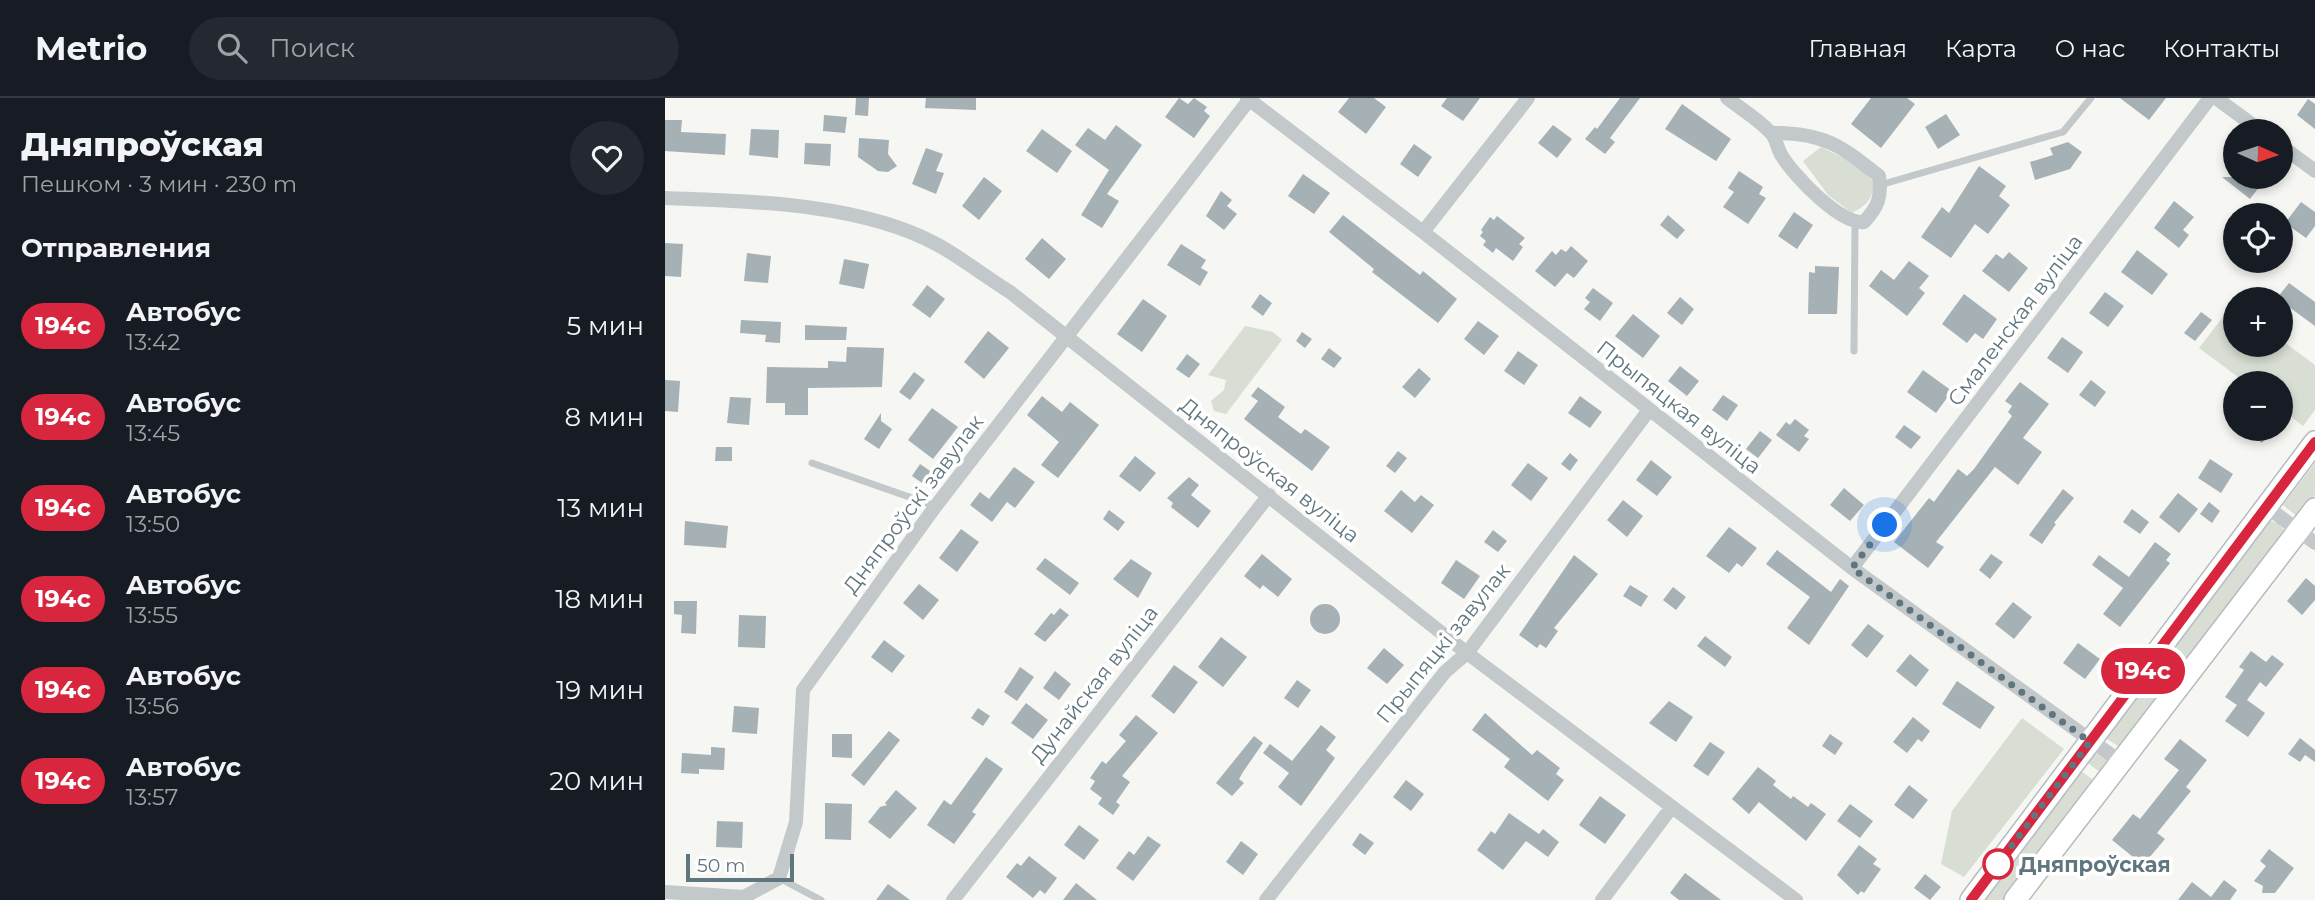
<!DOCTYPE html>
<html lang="ru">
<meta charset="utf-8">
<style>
body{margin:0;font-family:Montserrat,sans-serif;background:#242831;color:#f1f3f6;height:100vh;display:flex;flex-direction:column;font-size:26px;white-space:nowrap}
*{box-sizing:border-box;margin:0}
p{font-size:23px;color:#9ea1a6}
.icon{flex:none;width:38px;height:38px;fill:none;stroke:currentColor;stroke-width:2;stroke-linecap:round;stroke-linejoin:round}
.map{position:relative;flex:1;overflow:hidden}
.drawer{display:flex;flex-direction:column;background:#171b24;width:665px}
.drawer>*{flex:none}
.badge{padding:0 14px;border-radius:23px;font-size:24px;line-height:46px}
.needle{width:46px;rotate:93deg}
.buttons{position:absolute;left:1558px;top:21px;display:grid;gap:14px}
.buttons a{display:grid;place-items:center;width:70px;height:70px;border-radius:50%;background:#171b24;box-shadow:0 4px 10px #0003;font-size:35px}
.scale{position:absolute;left:21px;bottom:18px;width:108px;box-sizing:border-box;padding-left:7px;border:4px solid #5f767f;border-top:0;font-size:19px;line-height:24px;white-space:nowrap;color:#5f767f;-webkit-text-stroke:5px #fff;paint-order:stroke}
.you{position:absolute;width:35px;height:35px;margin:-18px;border:5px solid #fff;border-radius:50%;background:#1a73e8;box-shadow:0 0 0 10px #1a73e833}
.map>.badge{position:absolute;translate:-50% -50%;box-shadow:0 0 0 4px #fff}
h2{padding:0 21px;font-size:26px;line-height:63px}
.round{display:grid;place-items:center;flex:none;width:74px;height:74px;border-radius:37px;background:#242831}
.overview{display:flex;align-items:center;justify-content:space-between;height:119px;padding:0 21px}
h1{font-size:33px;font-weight:800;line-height:52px}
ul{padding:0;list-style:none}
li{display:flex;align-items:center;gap:21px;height:91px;padding:0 21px}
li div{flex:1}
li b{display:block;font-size:26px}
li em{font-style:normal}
li .badge{min-width:77px;font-weight:700;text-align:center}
header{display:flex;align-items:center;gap:42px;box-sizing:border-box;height:98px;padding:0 35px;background:#171b24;border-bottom:2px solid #363941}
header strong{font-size:33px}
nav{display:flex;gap:38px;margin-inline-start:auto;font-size:24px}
.search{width:490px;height:63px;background:#242831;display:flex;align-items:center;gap:18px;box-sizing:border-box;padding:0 24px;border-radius:38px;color:#9ea1a6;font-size:26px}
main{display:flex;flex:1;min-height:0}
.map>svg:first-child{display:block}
.green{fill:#d8ded3}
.building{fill:#a5b1b5}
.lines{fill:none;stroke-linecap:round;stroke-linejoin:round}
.secondary-casing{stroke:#b5bcbf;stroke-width:24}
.lane{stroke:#c3c8ca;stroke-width:7}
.street{stroke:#c3c8ca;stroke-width:14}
.secondary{stroke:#fff;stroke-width:21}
.line-casing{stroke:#fff;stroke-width:16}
.line{stroke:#d7263d;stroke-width:10}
.walk{stroke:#5f767f;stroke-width:7;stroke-dasharray:0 12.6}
.stop-dot{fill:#fff;stroke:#d7263d;stroke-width:3.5}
.labels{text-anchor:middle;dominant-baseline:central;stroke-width:7;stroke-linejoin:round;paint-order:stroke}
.street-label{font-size:21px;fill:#5f767f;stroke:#fff}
.stop-label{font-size:21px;font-weight:bold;fill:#5f767f;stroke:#fff;text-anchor:start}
</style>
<header>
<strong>Metrio</strong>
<div class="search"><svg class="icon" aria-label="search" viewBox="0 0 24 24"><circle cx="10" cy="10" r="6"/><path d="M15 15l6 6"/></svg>Поиск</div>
<nav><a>Главная</a><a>Карта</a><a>О нас</a><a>Контакты</a></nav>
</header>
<main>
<section class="drawer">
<div class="overview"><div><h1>Дняпроўская</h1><p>Пешком · 3 мин · 230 m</p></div><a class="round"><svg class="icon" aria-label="heart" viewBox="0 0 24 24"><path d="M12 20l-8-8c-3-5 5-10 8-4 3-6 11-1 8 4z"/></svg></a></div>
<h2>Отправления</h2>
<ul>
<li><span class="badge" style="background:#d7263d;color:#fff">194с</span><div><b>Автобус</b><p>13:42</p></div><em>5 мин</em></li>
<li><span class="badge" style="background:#d7263d;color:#fff">194с</span><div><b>Автобус</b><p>13:45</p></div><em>8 мин</em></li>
<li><span class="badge" style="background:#d7263d;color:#fff">194с</span><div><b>Автобус</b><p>13:50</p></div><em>13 мин</em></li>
<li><span class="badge" style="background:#d7263d;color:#fff">194с</span><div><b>Автобус</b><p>13:55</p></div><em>18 мин</em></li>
<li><span class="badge" style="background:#d7263d;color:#fff">194с</span><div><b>Автобус</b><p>13:56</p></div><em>19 мин</em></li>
<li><span class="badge" style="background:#d7263d;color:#fff">194с</span><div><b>Автобус</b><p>13:57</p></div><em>20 мин</em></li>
</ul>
</section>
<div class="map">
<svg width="1650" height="802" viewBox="0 0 1650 802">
<rect width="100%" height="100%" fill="#f6f6f2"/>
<path class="green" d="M1156,49L1193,67L1209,85C1208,101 1201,108 1187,115L1163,97L1138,63Z
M1568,206L1570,247H1615V241L1650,267V312L1638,328L1615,310V285H1581L1534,250Z
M580,228L608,234L617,242L561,316L549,313L546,303L559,292L561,282L543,277Z
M1650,365V397L1633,419L1618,407Z
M1604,422L1614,426L1621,435L1456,650L1439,639Z
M1357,620L1399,651L1299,779L1276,766L1287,713Z
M1429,654L1442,663L1439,677L1420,663Z
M1416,673L1431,684L1340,802H1317Z"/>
<path class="building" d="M191,0H204L203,18L190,17Z
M261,0H311V12L260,10Z
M514,0L523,6L529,0L542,9L539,13L545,18L529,40L500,19Z
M684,0H709L721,9L701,36L673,14Z
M782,0H815L798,23L776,8Z
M955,0H975L945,40L950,44L940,56L920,41L930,29L932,31Z
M1206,0H1242L1250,6L1216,50L1186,26Z
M1455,0H1501L1484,22Z
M1643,1L1650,6V31L1632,17Z
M1017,6L1066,41L1051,63L1000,31Z
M1281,16L1295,37L1273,51L1260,29Z
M159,17L182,19L180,35L158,33Z
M0,22H17L16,34L61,36L60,57L0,53Z
M451,27L477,47L442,96L454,103L437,130L416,117L444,72L410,47L423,30L440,42Z
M888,27L907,41L892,60L873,45Z
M86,31L114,32L113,60L84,57Z
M377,31L407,53L392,75L361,53Z
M194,40L224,42L223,56L232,68L223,74L213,73L193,59Z
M1403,44L1417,54L1405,71L1370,82L1365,64L1388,57L1385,50Z
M140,45L166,46L165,68L139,66Z
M749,46L767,59L753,79L735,66Z
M261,50L278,56L271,73L279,75L271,96L247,86Z
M1314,68L1341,88L1334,98L1345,107L1323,136L1310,126L1286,160L1256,139L1277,109L1284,115Z
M1074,73L1098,89L1094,96L1101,100L1083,126L1058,109L1069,94L1063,90Z
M638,76L665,95L649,116L623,98Z
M319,79L337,93L314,122L297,108Z
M1557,79H1602L1585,101Z
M556,93L567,102L562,108L572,116L559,132L541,118Z
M1509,103L1529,119L1518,132L1524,137L1514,150L1489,130Z
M1636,104L1650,114V128L1641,140L1620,125Z
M1129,114L1148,127L1132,151L1113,138Z
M678,117L755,177L758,173L792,201L773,225L707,174L709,171L664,134Z
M1003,117L1020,132L1012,141L995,127Z
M832,118L860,140L854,146L858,149L848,163L831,150L828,155L818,147L821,143L815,138L818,134L816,132L825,119L829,122Z
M377,140L401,161L384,181L360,161Z
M0,145L18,146L16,179L0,178Z
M516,146L541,162L536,170L543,174L535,188L502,167Z
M906,148L923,163L909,180L902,175L890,189L870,173L887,153L891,157L896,151L901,154Z
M1472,152L1503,176L1487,197L1456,174Z
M1344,154L1363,170L1344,194L1317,173L1331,156L1338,161Z
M82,155L106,158L103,185L79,183Z
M179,161L204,166L199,191L174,186Z
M1244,163L1264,178L1254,190L1260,195L1242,218L1204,188L1216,172L1229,182Z
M1150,168L1174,169L1172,216H1143L1144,174L1150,175Z
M1624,185L1650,204V228L1612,200Z
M262,187L280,201L265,220L247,207Z
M928,190L948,205L935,223L919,211L925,204L920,200Z
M1440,194L1459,208L1443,229L1424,215Z
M595,196L607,205L598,218L586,209Z
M1299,196L1332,221L1318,241L1310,235L1302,245L1277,226Z
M1015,199L1029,211L1017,227L1002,215Z
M478,201L502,218L477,254L452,236Z
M1536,214L1547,222L1530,243L1519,235Z
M968,216L995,238L978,260L950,238Z
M76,222L116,224L115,245L100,244L101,237L75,235Z
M813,223L834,238L819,257L799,241Z
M140,227L182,229L181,242H140Z
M323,233L344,250L319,281L299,264Z
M637,234L647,241L640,250L631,243Z
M1397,239L1418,254L1403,275L1382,260Z
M182,249L219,250L217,289L143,290V317H120V305H101L102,269L163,270V263L181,264Z
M664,250L677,260L669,270L656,261Z
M853,253L873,267L859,287L839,273Z
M522,256L535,266L524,280L511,271Z
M1015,268L1034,283L1022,298L1003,283Z
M754,270L766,281L750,300L737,289Z
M1258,272L1287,293L1271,315L1242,294Z
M249,274L260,282L245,302L234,294Z
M0,282L15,283L13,314L0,313Z
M1426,282L1441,294L1430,309L1414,297Z
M1355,284L1384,306L1358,340L1377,354L1353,387L1330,369L1271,444L1279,449L1263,470L1229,444L1264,400L1269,404L1293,371L1302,378L1309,371L1347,318L1343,314L1347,308L1340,303Z
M593,289L620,309L613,319L636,336L640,331L665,349L647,373L579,321L593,303L586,298Z
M1058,297L1073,307L1062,323L1047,312Z
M377,298L397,314L405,304L434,327L393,380L376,367L394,344L362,317Z
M915,298L937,314L925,330L903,315Z
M65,299L86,300L84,327L62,325Z
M267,310L293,329L268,361L243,342Z
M216,315V323L227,331L214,351L199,341Z
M1130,321L1144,332L1139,338L1144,341L1134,354L1111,337L1121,324L1125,327Z
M1239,327L1256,339L1246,351L1230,339Z
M1579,331H1608L1597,345Z
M1095,333L1107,342L1093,360L1081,351Z
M51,349H67V363H50Z
M733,353L742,360L730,375L721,368Z
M905,355L913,362L905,373L896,366Z
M470,358L491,375L475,394L454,378Z
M1545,361L1568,376L1556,395L1533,380Z
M986,362L1007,379L992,398L971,382Z
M863,365L883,380L866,403L846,387Z
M255,366L271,377L263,389L247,378Z
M349,369L370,384L350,410L342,404L327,424L305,407L315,394L324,401Z
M524,379L534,387L526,397L546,413L533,430L506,409L508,405L502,400Z
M1179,390L1199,407L1185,423L1165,407Z
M1398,391L1409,400L1389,425L1391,426L1377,446L1364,437Z
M736,392L750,404L756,397L769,407L747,435L719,413Z
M1513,395L1533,411L1514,435L1494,419Z
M958,402L978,418L962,439L942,422Z
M1544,404L1555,413L1547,425L1535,416Z
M1467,411L1484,424L1475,436L1458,424Z
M444,412L460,424L453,433L438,421Z
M20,423L63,428L61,450L19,447Z
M1064,429L1092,450L1077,469L1072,465L1064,475L1041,458Z
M296,431L314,444L292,474L274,460Z
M828,432L842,443L833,454L819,444Z
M1490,444L1506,456L1501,462L1505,465L1455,529L1438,516L1458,490L1427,467L1434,457L1464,479Z
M1112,452L1166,494L1175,481L1184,488L1144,547L1122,530L1145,499L1101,466Z
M597,456L627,481L613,499L598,487L595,491L579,478Z
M1326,456L1338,464L1325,481L1314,472Z
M909,457L933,476L889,530L893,533L881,550L875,546L872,550L854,537Z
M380,460L414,485L405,497L371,471Z
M466,461L487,475L473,500L448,481Z
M791,462L815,478L799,501L776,485Z
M1641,480L1650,488V502L1637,517L1622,503Z
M254,486L274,502L258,522L238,505Z
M965,487L983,498L976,509L958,498Z
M1008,489L1021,499L1011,512L998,502Z
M9,503H32L31,536L16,535L17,517L9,516Z
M1348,504L1367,519L1349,541L1330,526Z
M645 521a15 15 0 1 1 30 0a15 15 0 1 1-30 0Z
M395,510L404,517L380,544L369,536L386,515L389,517Z
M74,517L101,518L100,550L73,549Z
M1203,526L1219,538L1202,560L1186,547Z
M1040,538L1067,559L1060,569L1032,548Z
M556,539L582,559L558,589L533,569Z
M219,542L240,558L227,575L206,559Z
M1413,545L1435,561L1420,581L1398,565Z
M719,550L739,567L722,586L702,570Z
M1586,553L1601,564L1607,557L1619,566L1601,589L1595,584L1582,602L1600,615L1583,639L1560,623L1572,607L1560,599L1579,572L1574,569Z
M1245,556L1264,572L1251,589L1231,573Z
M509,567L533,584L509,616L486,598Z
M355,569L369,579L352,603L339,594Z
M390,573L406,586L394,602L378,590Z
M632,582L646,592L633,610L619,600Z
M1292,583L1330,609L1315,631L1277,606Z
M1004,603L1028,619L1011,644L984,625Z
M361,605L383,622L368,641L346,625Z
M69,608L94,610L92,636L67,634Z
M313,610L325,618L318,628L306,620Z
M820,615L867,657L872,652L895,670L891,676L899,682L883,703L839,669L845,661L807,632Z
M471,617L493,635L457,678L465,684L451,704L455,707L448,717L433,706L437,700L425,691L430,683L425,680L437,663L441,666L461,643L454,637Z
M1248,619L1265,633L1257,644L1253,641L1242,655L1228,644Z
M656,627L671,639L661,652L670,660L636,708L613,689L624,675L598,655L605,646L627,663Z
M224,633L235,642L199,688L186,677Z
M167,636H187V660L167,659Z
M1165,636L1178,645L1170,657L1157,648Z
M589,638L598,645L578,674L574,681L579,685L567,698L551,685Z
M1635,640L1650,652V664L1640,657L1635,664L1623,656Z
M1515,641L1542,662L1521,689L1526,693L1492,735L1500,741L1478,767L1447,742L1468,716L1475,721L1514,672L1499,661Z
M1045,644L1060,654L1043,678L1028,668Z
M46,649L60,650L59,672L34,671V676L16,675L17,655L46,657Z
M321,659L338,671L307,714L311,716L289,746L262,727L279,702L286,707Z
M1093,669L1111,683L1108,687L1126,701L1128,698L1143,709L1146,705L1161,716L1141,743L1094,704L1084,716L1067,701Z
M741,682L759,696L746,713L728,699Z
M1244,687L1263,702L1248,721L1229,707Z
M231,692L252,710L225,741L203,724L215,709L222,707L220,705Z
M935,698L961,717L940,746L914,727Z
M160,705L187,706L186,742L160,741Z
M1185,706L1208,723L1195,740L1172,723Z
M844,715L874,736L878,731L894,744L883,759L861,743L838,772L812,752L826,733L830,736Z
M52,723L78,724L77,750L51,749Z
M414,727L434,742L419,762L399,747Z
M695,735L709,745L700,757L687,747Z
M483,738L496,747L468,783L451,770L464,753L469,757Z
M576,743L593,756L578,777L561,764Z
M1194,747L1212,761L1208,766L1216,771L1199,795L1196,793L1193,797L1172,777Z
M1604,751L1629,770L1610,795H1597L1598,788L1589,783L1601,768L1595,763Z
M364,758L392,780L380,796L375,792L368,800L341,779L352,765L356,768Z
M1020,775L1056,802H1014L1005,795Z
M1260,776L1276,789L1265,802L1249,790Z
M1559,782L1572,792L1565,802H1513L1527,784L1546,799Z
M411,785L432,802H398Z
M223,786L245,802H211Z"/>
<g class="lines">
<g class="secondary-casing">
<path id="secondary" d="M1306,802L1650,344
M1350,802L1650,411"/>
</g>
<path class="lane" d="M1215,87L1398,34L1426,0
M1189,253L1190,125
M147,365L270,408
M114,780L156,802"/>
<path class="street" d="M582,0L758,134L1187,470L1457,665
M1062,0C1076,11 1093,21 1105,34C1112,40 1112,51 1117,58C1129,78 1176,127 1199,124C1213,109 1217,99 1214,78C1175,47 1159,35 1108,35
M1551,0L1596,33
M1615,47L1650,73
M0,100C85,103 197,105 273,147C298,161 321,179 345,194L802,555L1131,802
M758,134L863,0
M1602,409L1650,445
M1187,470L1545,0
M0,794L79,799L114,780L131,724L138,592L270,409L584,2
M288,802L604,397
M601,802L780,574L802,555L984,312
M937,802L1006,710"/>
<use href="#secondary" class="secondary"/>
</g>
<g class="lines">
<g class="line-casing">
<path id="line" d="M1306,802L1650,344"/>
</g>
<use href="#line" class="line"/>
<path class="walk" d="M1220,427L1187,470L1425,644L1333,766"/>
</g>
<circle class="stop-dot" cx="1333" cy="766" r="14"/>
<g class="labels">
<g class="street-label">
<text transform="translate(1350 222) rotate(-53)">Смаленская вуліца</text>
<text transform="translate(1014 309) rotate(38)">Прыпяцкая вуліца</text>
<text transform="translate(605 372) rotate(38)">Дняпроўская вуліца</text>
<text transform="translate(248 406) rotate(-53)">Дняпроўскі завулак</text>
<text transform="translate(778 545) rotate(-51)">Прыпяцкі завулак</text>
<text transform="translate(429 586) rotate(-52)">Дунайская вуліца</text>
</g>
<g class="stop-label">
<text x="1354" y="766">Дняпроўская</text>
</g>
</g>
</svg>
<div class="buttons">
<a><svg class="needle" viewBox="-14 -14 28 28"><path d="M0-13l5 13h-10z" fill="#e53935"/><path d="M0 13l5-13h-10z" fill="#9ea1a6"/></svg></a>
<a><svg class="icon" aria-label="locate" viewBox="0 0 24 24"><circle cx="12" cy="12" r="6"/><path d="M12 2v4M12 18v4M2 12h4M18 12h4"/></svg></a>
<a>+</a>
<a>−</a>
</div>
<div class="scale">50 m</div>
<div class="you" style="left:1220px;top:427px"></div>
<b class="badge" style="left:1478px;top:573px;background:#d7263d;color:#fff">194с</b>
</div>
</main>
